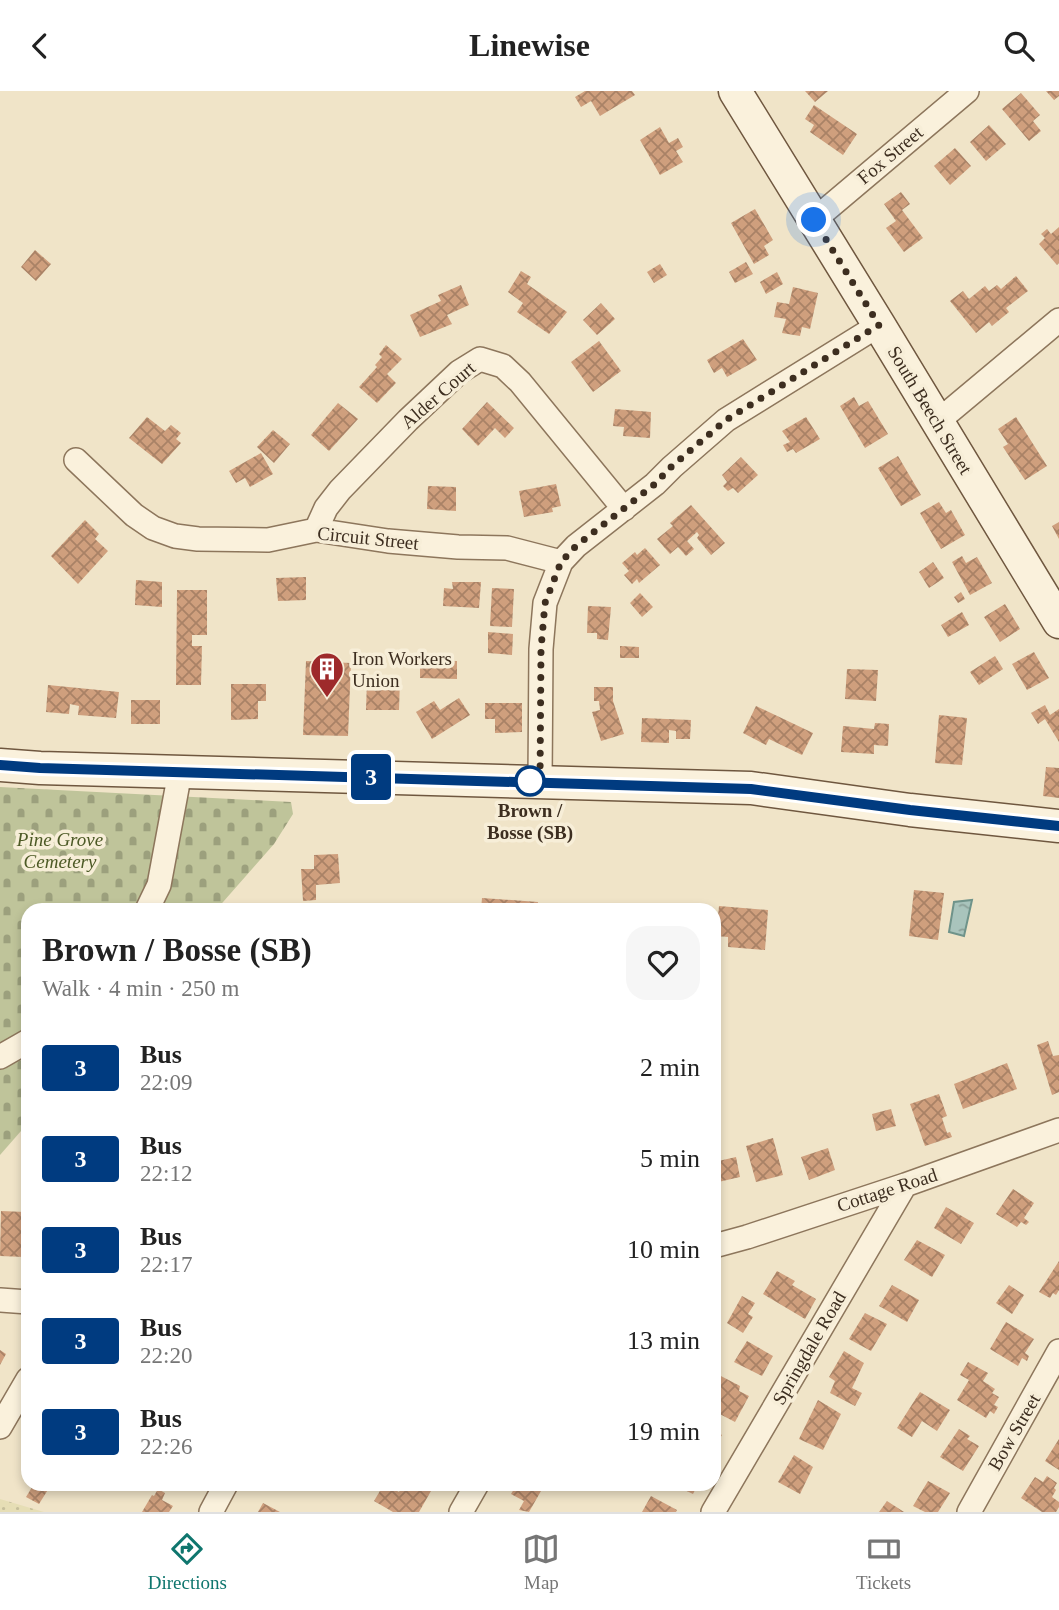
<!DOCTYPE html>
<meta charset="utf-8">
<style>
body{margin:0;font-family:Georgia,serif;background:#f6f6f6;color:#222;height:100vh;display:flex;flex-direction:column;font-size:26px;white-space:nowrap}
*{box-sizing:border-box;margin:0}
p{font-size:23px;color:#767676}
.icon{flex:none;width:38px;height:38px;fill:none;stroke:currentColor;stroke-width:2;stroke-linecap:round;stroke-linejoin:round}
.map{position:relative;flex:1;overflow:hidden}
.panel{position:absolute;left:21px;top:812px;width:700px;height:588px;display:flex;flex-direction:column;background:#fff;border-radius:21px;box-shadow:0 4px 10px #0003}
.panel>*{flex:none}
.badge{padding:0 14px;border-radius:5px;font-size:24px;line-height:46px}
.you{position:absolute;width:35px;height:35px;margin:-18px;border:5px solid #fff;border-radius:50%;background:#1a73e8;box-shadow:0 0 0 10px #1a73e833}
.map>.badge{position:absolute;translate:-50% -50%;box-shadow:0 0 0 4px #fff}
.round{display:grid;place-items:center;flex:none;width:74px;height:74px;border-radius:21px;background:#f6f6f6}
.headline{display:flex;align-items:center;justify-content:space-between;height:119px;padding:0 21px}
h1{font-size:33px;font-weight:700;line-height:52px}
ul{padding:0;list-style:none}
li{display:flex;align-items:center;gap:21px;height:91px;padding:0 21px}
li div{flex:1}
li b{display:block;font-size:26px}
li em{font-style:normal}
li .badge{min-width:77px;font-weight:700;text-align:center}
header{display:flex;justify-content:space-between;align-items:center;height:91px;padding:0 21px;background:#fff;font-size:32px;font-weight:700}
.dock{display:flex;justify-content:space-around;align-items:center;height:98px;border-top:2px solid #e0e0e0;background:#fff;font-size:19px;color:#767676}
.dock a{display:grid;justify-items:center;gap:4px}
.dock .current{color:#0f766e}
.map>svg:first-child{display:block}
.farmland{fill:url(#farmland-dots)}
.cemetery{fill:url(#cemetery-stones)}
.water{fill:url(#water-ripples);stroke:#6f938a;stroke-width:2}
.building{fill:url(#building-cross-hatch)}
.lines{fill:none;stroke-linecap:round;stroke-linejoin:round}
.street-casing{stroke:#8d765c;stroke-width:26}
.secondary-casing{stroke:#6f573f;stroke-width:35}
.street{stroke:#faf1dc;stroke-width:23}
.secondary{stroke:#faf1dc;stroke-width:32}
.line-casing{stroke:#fff;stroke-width:16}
.line{stroke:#003b80;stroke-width:10}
.walk{stroke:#3d2e20;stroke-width:7;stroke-dasharray:0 12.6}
.stop-dot{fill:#fff;stroke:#003b80;stroke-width:3.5}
.labels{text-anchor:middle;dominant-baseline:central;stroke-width:7;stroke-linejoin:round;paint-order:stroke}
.street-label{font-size:19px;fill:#3d2e20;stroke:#f7eed8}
.poi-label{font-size:19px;fill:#3d2e20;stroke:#f7eed8;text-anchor:start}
.stop-label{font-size:19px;font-weight:bold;fill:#3d2e20;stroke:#f7eed8}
.park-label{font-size:19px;font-style:italic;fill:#4d5a26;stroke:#f7eed8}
</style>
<header><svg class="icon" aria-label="back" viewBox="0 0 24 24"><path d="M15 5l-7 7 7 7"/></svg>Linewise<svg class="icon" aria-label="search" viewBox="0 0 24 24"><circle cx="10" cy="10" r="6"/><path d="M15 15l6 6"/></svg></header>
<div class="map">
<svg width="1059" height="1421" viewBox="0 0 1059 1421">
<defs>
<pattern id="farmland-dots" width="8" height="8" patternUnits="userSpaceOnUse" patternTransform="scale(1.75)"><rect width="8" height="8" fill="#e6deb5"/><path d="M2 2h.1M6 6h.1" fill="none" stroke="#c6bf9b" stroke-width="1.8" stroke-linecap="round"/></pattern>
<pattern id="cemetery-stones" width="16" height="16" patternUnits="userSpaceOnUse" patternTransform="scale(1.75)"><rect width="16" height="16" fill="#bfc49a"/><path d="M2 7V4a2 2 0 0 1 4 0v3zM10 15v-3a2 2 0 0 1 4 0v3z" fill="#9ca07d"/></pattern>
<pattern id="water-ripples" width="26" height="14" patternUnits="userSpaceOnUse" patternTransform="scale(1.75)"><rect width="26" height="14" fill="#a9c4bc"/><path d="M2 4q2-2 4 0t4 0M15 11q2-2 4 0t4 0" fill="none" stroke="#8ba098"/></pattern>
<pattern id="building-cross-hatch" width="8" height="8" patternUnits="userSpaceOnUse" patternTransform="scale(1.75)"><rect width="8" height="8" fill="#cf9f7d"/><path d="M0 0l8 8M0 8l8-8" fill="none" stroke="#a98266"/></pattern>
</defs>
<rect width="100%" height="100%" fill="#f0e4c8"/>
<path class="farmland" d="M0,1408L44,1421H0Z"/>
<path class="cemetery" d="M0,696L291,711L293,723L274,753L216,819H28V1032L0,1064Z"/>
<path class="water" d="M972,809L964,845L949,841L954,811Z"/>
<path class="building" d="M585,0H632L635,4L600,25L591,10L581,16L575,6Z
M805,0H828L815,11Z
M1046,0H1059V5L1054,9Z
M1021,2L1040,24L1033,30L1041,40L1029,50L1002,18Z
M814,14L857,43L843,64L810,41L814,34L805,28Z
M989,34L1006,53L986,70L970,51Z
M660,36L669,52L678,47L683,56L676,60L683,71L660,84L640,49Z
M955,57L971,75L950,94L934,75Z
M901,101L910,113L902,119L923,147L904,161L886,137L896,130L884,113Z
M755,118L773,149L764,155L769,164L754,173L731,132Z
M1059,136V172L1057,174L1039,153L1045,147L1041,143L1047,138L1051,143Z
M35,159L51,173L36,190L21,176Z
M746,171L753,183L735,192L729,181Z
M660,173L667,184L654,192L647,181Z
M521,180L531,186L527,193L567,221L549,243L517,221L523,212L508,201Z
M777,181L783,193L766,203L760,191Z
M1016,185L1028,200L1006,217L1009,221L992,235L989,231L976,242L950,210L963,200L969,208L985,195L989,200L997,194L1001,198Z
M461,194L469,214L447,224L452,233L420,246L410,224L441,210L438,204Z
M793,196L818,202L810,238L802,236L800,245L782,242L786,228L774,226L777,211L789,213Z
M601,212L615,228L597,244L583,229Z
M743,248L757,269L727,286L722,277L714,282L707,269Z
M599,250L621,280L593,301L571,271Z
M386,254L402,268L387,283L396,292L377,312L359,296L377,276L375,274L382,266L379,263Z
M854,306L859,315L868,310L888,343L865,357L840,315Z
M487,311L514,337L505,347L495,337L478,355L462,338Z
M338,312L358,328L329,360L311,344Z
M615,318L651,321L650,347L623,345L624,336L613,335Z
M147,326L165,340L171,334L181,342L176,348L181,352L162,373L129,347Z
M806,326L820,348L796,362L793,358L787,361L783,354L790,351L782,340Z
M1016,326L1047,375L1025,389L1003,356L1008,353L998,338Z
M273,339L290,353L274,372L257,356Z
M261,362L273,383L250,396L245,387L236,392L229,380Z
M898,365L921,404L901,415L878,377Z
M741,366L758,384L738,402L733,397L728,400L723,395L727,391L722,384Z
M556,393L561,415L552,417L553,421L524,426L519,400Z
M428,395L456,396V420L427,418Z
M939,411L946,422L951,419L965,444L941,458L920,422Z
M691,414L725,452L711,464L697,447L699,444L697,441L687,450L694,458L686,465L678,456L670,463L657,448L673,435L670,432Z
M85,429L99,443L95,448L108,460L78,493L51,465Z
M1059,431V448L1052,435Z
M645,457L660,474L639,492L637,488L632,493L624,484L629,480L622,472L635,461L637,464Z
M962,465L966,472L977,466L992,492L970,504L952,471Z
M933,471L944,487L929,497L919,481Z
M306,486V509L278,510L276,487Z
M136,489L162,491V516L135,514Z
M452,491H481L479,517L443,515L444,497L453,498Z
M492,497L514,498L512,536L490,535Z
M177,499H207V544H192V555H202L201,594H176Z
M961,501L965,508L958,512L954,506Z
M640,502L653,516L642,526L630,512Z
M1005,513L1020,538L1000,551L984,526Z
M588,515L611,516L608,549L597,548V542H587Z
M962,521L969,534L948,546L941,534Z
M488,541L513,543L512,564L488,562Z
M620,555L639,556V567H620Z
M1034,561L1049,587L1027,599L1012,573Z
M995,565L1003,578L979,594L970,581Z
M420,569L457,570V588L420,587Z
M306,570L351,572L348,645L303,644Z
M847,578L878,579L876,610L845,608Z
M367,589H400L399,619H366Z
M231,593H266V610H258V628L231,629Z
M48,594L119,601L116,627L78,624L79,615L70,613L69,623L46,621Z
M594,596H613V610L624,643L601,650L592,621L600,619L599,610H594Z
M459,607L470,624L432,648L416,621L434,610L440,619Z
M131,609H160V633H131Z
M485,612H522V641L495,642V628H485Z
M1045,614L1050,624L1059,618V651L1045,628L1038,633L1031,622Z
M756,615L813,642L802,664L769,648L766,654L743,642Z
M939,624L967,627L962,674L935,672Z
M642,627L691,629L690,648H676V640L669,639V652L641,651Z
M875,632L889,633L888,655L874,654V663L841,661L843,635L874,638Z
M1046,676L1059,677V707L1043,705Z
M338,763L340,792L316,794V809L303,810L301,778H314V764Z
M914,799L944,802L938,849L909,845Z
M482,807L538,811L537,819H481Z
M719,815L768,819L765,859L728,856V846L716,845Z
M1048,950L1053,965L1059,964V1001L1052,1004L1037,954Z
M1007,972L1017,998L963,1018L954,993Z
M939,1003L947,1025L942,1027L947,1042L950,1041L952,1046L925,1055L910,1013Z
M891,1018L896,1035L876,1040L872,1023Z
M773,1047L783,1084L756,1091L746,1055Z
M828,1057L835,1079L809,1089L801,1066Z
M736,1066L740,1086L714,1092V1071Z
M1013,1098L1034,1112L1024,1127L1029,1131L1026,1134L1021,1131L1017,1136L996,1123Z
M946,1116L974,1132L961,1153L934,1137Z
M1,1120L26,1121L25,1133H28V1147H25L24,1166L0,1165Z
M917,1149L945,1164L932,1186L904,1169Z
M1059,1170V1199L1056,1204L1053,1202L1050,1207L1039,1201Z
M777,1180L795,1190L792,1194L816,1208L805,1228L763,1203Z
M892,1194L919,1209L907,1231L879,1215Z
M1009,1194L1024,1204L1012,1223L996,1212Z
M742,1205L755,1212L748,1223L753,1226L743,1242L727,1232Z
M865,1222L887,1233L871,1260L849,1248Z
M1006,1231L1034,1248L1025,1262L1029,1265L1027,1270L1022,1267L1018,1275L990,1258Z
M747,1250L773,1265L762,1285L734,1271Z
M0,1259L6,1263L0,1274Z
M844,1260L864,1272L852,1297L862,1302L855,1315L830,1302L835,1290L829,1286Z
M968,1271L988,1282L983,1290L995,1298L992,1302L999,1306L994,1314L998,1316L994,1323L990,1320L986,1327L957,1309L969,1289L960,1284Z
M719,1284L740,1295L739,1300L749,1305L735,1331L714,1320L717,1308L714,1307V1292Z
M920,1301L950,1319L937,1340L922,1330L912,1346L897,1337Z
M818,1309L841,1323L823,1359L799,1348Z
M959,1338L970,1345L967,1348L979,1355L963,1380L940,1366Z
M714,1339L722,1344L714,1357Z
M1059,1348V1379L1045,1370Z
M794,1364L813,1376L800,1403L778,1391Z
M1047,1385L1057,1392L1054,1397L1056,1399L1052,1406L1059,1411V1416L1056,1421H1042L1021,1407L1035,1386L1043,1391Z
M928,1390L950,1402L938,1421H925L913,1415Z
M34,1393H41L49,1397L39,1413L26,1406Z
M384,1393L399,1401L403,1393H435L419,1421H393L374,1410Z
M517,1393H545L529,1421L519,1419L524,1410L511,1403Z
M589,1393H606L602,1400Z
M672,1393H698L693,1403Z
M158,1398L165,1402L162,1409L173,1415L169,1421H142L152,1404L154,1405Z
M651,1405L677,1419L676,1421H642Z
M887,1410L904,1421H879Z
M263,1412L280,1421H258Z"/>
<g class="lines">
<g class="street-casing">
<path id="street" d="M814,129L967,0
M937,331L1059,229
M76,369L134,424L153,437L175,445L198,448L268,449L316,439L388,450L458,456L507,457L561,471
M316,439L326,417L340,399L408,329L459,281L480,268L503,275L520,291L624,418
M540,690L541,558L545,512L561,471L576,455L655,393L672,376L726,329L879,234
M147,819L159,794L180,681
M0,966L28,950
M714,1155L747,1146L905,1094L1059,1039
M0,1209L28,1211
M0,1336L28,1288
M211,1421L226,1393
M461,1421L477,1393
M713,1421L905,1094
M969,1421L1059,1260"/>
</g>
<g class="secondary-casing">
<path id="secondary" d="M735,0L879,234L1059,531
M0,674L40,677L751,697L910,719L1059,735"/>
</g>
<use href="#street" class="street"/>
<use href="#secondary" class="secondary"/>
</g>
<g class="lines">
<g class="line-casing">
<path id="line" d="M0,674L40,677L751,698L910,719L1059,735"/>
</g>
<use href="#line" class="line"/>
<path class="walk" d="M530,690H540L541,558L545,512L561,471L576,455L655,393L671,376L726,329L879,234L814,129"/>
</g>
<defs>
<g id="building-pin" transform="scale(1.75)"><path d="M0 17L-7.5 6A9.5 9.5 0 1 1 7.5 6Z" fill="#9e2a2b" stroke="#f7eed8"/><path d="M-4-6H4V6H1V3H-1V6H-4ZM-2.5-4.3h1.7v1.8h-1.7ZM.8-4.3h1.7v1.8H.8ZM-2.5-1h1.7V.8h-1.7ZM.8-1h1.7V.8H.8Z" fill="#fff"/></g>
</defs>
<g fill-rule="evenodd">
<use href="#building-pin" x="327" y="578"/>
</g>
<circle class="stop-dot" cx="530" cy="690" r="14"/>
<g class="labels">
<g class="street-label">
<text transform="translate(890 64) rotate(-40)">Fox Street</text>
<text transform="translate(438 304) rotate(-41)">Alder Court</text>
<text transform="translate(930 319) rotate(59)">South Beech Street</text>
<text transform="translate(368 447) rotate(6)">Circuit Street</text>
<text transform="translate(887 1099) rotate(-18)">Cottage Road</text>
<text transform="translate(809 1257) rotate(-60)">Springdale Road</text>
<text transform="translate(1014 1341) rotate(-60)">Bow Street</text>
</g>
<g class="poi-label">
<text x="352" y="567">Iron Workers<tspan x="352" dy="22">Union</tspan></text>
</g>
<g class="stop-label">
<text x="530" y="719">Brown /<tspan x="530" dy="22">Bosse (SB)</tspan></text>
</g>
<g class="park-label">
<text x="60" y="748">Pine Grove<tspan x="60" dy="22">Cemetery</tspan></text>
</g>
</g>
</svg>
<div class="you" style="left:814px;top:129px"></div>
<b class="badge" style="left:371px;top:686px;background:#003b80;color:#fff">3</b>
<section class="panel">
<div class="headline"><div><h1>Brown / Bosse (SB)</h1><p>Walk · 4 min · 250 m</p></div><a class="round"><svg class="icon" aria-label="heart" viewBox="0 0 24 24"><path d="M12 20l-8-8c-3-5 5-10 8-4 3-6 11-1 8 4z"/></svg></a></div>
<ul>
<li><span class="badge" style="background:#003b80;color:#fff">3</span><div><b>Bus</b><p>22:09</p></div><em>2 min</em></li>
<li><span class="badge" style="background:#003b80;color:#fff">3</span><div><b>Bus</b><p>22:12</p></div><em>5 min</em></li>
<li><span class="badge" style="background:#003b80;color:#fff">3</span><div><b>Bus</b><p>22:17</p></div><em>10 min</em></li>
<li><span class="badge" style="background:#003b80;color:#fff">3</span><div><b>Bus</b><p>22:20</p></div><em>13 min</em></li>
<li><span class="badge" style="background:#003b80;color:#fff">3</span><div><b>Bus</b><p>22:26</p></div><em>19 min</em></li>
</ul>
</section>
</div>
<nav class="dock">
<a class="current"><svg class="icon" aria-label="directions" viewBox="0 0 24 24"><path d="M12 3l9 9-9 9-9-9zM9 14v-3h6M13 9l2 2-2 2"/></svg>Directions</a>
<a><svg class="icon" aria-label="map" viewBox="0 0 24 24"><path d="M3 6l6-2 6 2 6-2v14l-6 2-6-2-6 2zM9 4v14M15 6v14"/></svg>Map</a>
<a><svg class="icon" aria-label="tickets" viewBox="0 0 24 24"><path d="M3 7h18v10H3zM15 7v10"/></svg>Tickets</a>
</nav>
